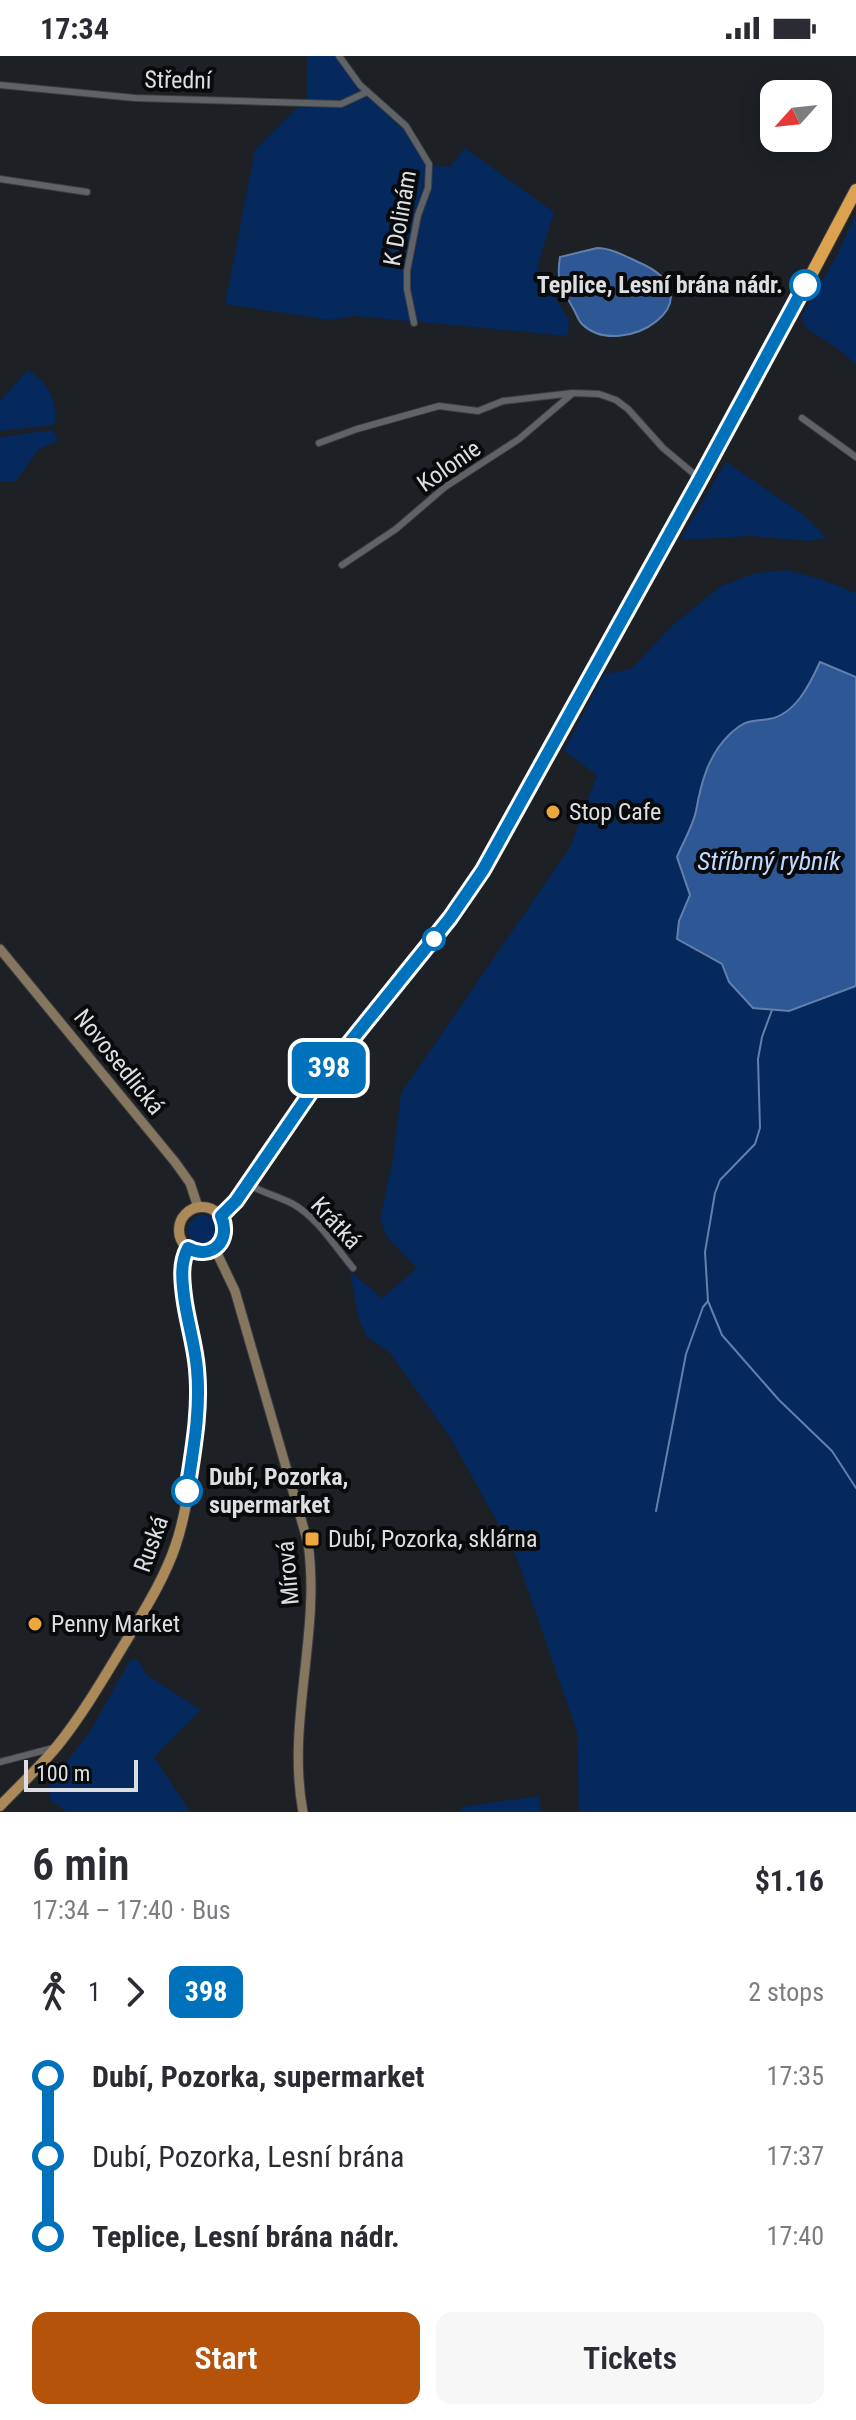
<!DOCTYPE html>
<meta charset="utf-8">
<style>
body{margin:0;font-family:"Roboto Condensed",sans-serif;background:#f7f7f7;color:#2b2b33;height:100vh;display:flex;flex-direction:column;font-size:30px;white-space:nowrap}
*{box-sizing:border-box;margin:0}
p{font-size:26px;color:#7c7c81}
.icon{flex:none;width:44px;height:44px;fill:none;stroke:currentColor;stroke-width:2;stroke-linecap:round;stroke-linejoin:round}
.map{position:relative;height:1756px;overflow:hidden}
.details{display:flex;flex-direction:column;background:#fff;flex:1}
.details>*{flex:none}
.badge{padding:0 16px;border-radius:12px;font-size:28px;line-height:52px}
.needle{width:52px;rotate:243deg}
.controls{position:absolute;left:760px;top:24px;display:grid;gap:16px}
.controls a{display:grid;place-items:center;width:72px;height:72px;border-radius:16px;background:#fff;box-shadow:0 4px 20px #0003;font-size:40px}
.scale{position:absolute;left:24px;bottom:20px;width:114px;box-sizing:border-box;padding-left:8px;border:4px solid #dcdee1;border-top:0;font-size:22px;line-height:28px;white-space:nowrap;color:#dcdee1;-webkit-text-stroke:6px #090a0c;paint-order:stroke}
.map>.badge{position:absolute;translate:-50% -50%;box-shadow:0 0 0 4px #fff}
.legs{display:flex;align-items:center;gap:12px;height:88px;padding:0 32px;font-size:26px}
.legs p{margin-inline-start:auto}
.headline{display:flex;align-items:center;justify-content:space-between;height:136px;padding:0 32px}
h1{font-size:44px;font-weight:600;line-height:60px}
.action{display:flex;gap:16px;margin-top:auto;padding:16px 32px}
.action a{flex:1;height:92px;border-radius:16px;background:#b45309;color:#fff;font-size:32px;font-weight:600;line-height:92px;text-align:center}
.action a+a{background:#f7f7f7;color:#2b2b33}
ul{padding:0 32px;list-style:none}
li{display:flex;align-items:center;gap:28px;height:80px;font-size:30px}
li i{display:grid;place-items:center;width:12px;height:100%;margin:0 10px;background:currentColor}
li i::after{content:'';width:20px;height:20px;margin:-10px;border:6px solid;border-radius:50%;background:#fff}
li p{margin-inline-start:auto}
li:first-child i{background:linear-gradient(#0000 50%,currentColor 0)}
li:last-child i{background:linear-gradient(currentColor 50%,#0000 0)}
.status{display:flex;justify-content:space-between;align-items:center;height:56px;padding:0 40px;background:#fff;direction:ltr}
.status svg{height:22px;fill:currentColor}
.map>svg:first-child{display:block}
.green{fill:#05285d}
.water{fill:#2e5796;stroke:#6280ac;stroke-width:2}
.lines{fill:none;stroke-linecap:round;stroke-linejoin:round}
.stream{stroke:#6280ac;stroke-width:2}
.street-casing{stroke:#3b3d41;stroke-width:8}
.secondary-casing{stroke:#3b3d41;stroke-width:11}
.primary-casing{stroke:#3b3d41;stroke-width:12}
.highway-casing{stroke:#3b3d41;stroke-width:14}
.street{stroke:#5f6368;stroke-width:6}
.secondary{stroke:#857660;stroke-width:9}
.primary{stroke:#ab8959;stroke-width:10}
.highway{stroke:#dda24f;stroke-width:12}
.line-1-casing{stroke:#fff;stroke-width:18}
.line-1{stroke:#0072bc;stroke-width:12}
.stop-1-dot{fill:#fff;stroke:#0072bc;stroke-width:4}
.poi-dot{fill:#eea73d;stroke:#090a0c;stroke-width:3}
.labels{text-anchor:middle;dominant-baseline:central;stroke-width:8;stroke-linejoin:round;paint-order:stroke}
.street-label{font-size:24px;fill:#dcdee1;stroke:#090a0c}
.stop-label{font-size:24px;font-weight:bold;fill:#dcdee1;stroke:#090a0c;text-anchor:end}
.poi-label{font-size:24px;fill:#dcdee1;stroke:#090a0c;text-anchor:start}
.water-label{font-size:26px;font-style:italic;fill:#c1d9fe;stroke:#090a0c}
</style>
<div class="status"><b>17:34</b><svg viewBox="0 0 49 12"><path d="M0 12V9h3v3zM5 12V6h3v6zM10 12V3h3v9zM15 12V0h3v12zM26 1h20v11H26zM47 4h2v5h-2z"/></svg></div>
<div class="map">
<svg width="856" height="1756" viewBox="0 0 856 1756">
<rect width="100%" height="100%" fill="#1d2025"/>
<path class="green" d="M307,0H335L359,34L403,72L426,109L450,111L465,92L554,156L537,211L569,264L568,280L355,260L329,264L225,248L255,94L307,42Z
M856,157V309L841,295L804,270L802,259L837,199Z
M28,314C45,324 61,347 54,369L0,375V345Z
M53,374L58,384L38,394L16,425L0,426V381Z
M726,406L804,459L827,482L809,485L750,480L680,484Z
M787,514L821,523L856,537V621L820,606C810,628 795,659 769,663C750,666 746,663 730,678C707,698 701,727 696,755C693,770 683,786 677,801L690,839L679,865L700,898L722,908L729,926L789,955L856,930V1756H579L577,1676L516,1500L450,1381L389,1296L367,1281L358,1261L350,1215L382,1242L417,1212L387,1181L380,1163L393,1103L401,1037L570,791L597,719L564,695L604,618L631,613L674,568L721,530L756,517Z
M188 1174a15 15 0 1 1 30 0a15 15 0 1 1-30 0Z
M137,1603L147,1619L201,1654L154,1701L190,1756H67L50,1744V1728L90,1675L130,1604Z
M539,1740L541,1756H461V1751Z"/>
<path class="water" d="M597,192C611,192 625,200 638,206C723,242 621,307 582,268C578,264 576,257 573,252C561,230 556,226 560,201Z
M820,606L856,621V930L789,955L753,952L729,926L722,908L677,883L679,865L690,839L677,801C683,786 693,770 696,755C701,727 708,699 730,678C746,663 750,666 769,663C795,659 810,628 820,606Z"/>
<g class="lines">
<path class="stream" d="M772,954L762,981L758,1003L760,1072L755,1088L720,1124L715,1137L705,1196L708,1245L722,1279L779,1344L832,1395L856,1432
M656,1455L686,1298L703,1251L708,1245"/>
<g class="street-casing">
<path id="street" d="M339,0L360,29L406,70L429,108L428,132L418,159L407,215V233L414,267
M0,29L135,42L341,48L367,36
M0,123L87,136
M802,362L856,401
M319,387L357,373L439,350L478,355L503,345L573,337
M342,509L396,473L445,431L519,383L573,337L599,338L616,344L628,353L663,392L700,423
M248,1128C262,1137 278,1140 293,1148C317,1161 336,1192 353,1212
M0,1706L53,1692"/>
</g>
<g class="secondary-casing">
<path id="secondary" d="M0,893L175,1106L190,1127L198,1151
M215,1193L235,1235L308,1487C321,1577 286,1667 303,1756"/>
</g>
<g class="primary-casing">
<path id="primary" d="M179 1174a23 23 0 1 1 46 0a23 23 0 1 1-46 0Z
M221,1160L236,1145L317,1027L434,883L483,814L793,253
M0,1750C19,1730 41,1710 58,1689C85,1655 106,1618 128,1582C145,1553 164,1523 175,1491C189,1451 198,1377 198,1335C199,1295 168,1227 188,1192"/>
</g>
<g class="highway-casing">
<path id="highway" d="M793,253L856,134"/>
</g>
<use href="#street" class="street"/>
<use href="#secondary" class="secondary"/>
<use href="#primary" class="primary"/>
<use href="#highway" class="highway"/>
</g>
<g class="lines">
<g class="line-1-casing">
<path id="line-1" d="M187,1435C193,1395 201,1354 197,1313C195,1288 187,1265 184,1240C182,1224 180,1207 188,1192C212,1205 232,1184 221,1160L236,1145L317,1027L450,862L483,814L700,423L805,229"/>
</g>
<use href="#line-1" class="line-1"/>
</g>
<g class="stop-1-dot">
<circle cx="805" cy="229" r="14"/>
<circle cx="434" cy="883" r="10"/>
<circle cx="187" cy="1435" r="14"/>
</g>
<g class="poi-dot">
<circle cx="553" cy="756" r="8"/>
<rect x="304" y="1475" width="16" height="16" rx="4"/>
<circle cx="35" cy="1568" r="8"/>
</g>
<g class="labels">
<g class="street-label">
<text transform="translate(178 24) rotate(1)">Střední</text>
<text transform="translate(400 162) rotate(-80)">K Dolinám</text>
<text transform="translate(449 410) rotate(-35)">Kolonie</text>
<text transform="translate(119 1006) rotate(51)">Novosedlická</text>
<text transform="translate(336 1167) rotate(47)">Krátká</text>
<text transform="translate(151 1488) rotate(-70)">Ruská</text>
<text transform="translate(288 1517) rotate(-95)">Mírová</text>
</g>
<g class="stop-label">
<text x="783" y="229">Teplice, Lesní brána nádr.</text>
<text x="209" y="1421" text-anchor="start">Dubí, Pozorka,<tspan x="209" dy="28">supermarket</tspan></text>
</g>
<g class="poi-label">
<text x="569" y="756">Stop Cafe</text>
<text x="328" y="1483">Dubí, Pozorka, sklárna</text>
<text x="51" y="1568">Penny Market</text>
</g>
<g class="water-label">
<text x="769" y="805">Stříbrný rybník</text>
</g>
</g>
</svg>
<div class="controls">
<a><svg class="needle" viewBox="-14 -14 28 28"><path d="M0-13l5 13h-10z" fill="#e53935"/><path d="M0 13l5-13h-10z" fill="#7c7c81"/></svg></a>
</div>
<div class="scale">100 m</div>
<b class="badge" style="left:329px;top:1012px;background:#0072bc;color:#fff">398</b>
</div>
<section class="details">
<div class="headline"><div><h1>6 min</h1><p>17:34 – 17:40 · Bus</p></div><b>$1.16</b></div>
<div class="legs"><svg class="icon" aria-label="walk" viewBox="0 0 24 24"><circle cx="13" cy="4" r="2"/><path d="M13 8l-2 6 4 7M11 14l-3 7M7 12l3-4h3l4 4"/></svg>1<svg class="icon" aria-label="forward" viewBox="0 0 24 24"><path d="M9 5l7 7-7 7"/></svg><b class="badge" style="background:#0072bc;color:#fff">398</b><p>2 stops</p></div>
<ul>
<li><i style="color:#0072bc"></i><b>Dubí, Pozorka, supermarket</b><p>17:35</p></li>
<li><i style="color:#0072bc"></i><span>Dubí, Pozorka, Lesní brána</span><p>17:37</p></li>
<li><i style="color:#0072bc"></i><b>Teplice, Lesní brána nádr.</b><p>17:40</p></li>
</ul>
<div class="action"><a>Start</a><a>Tickets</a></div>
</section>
